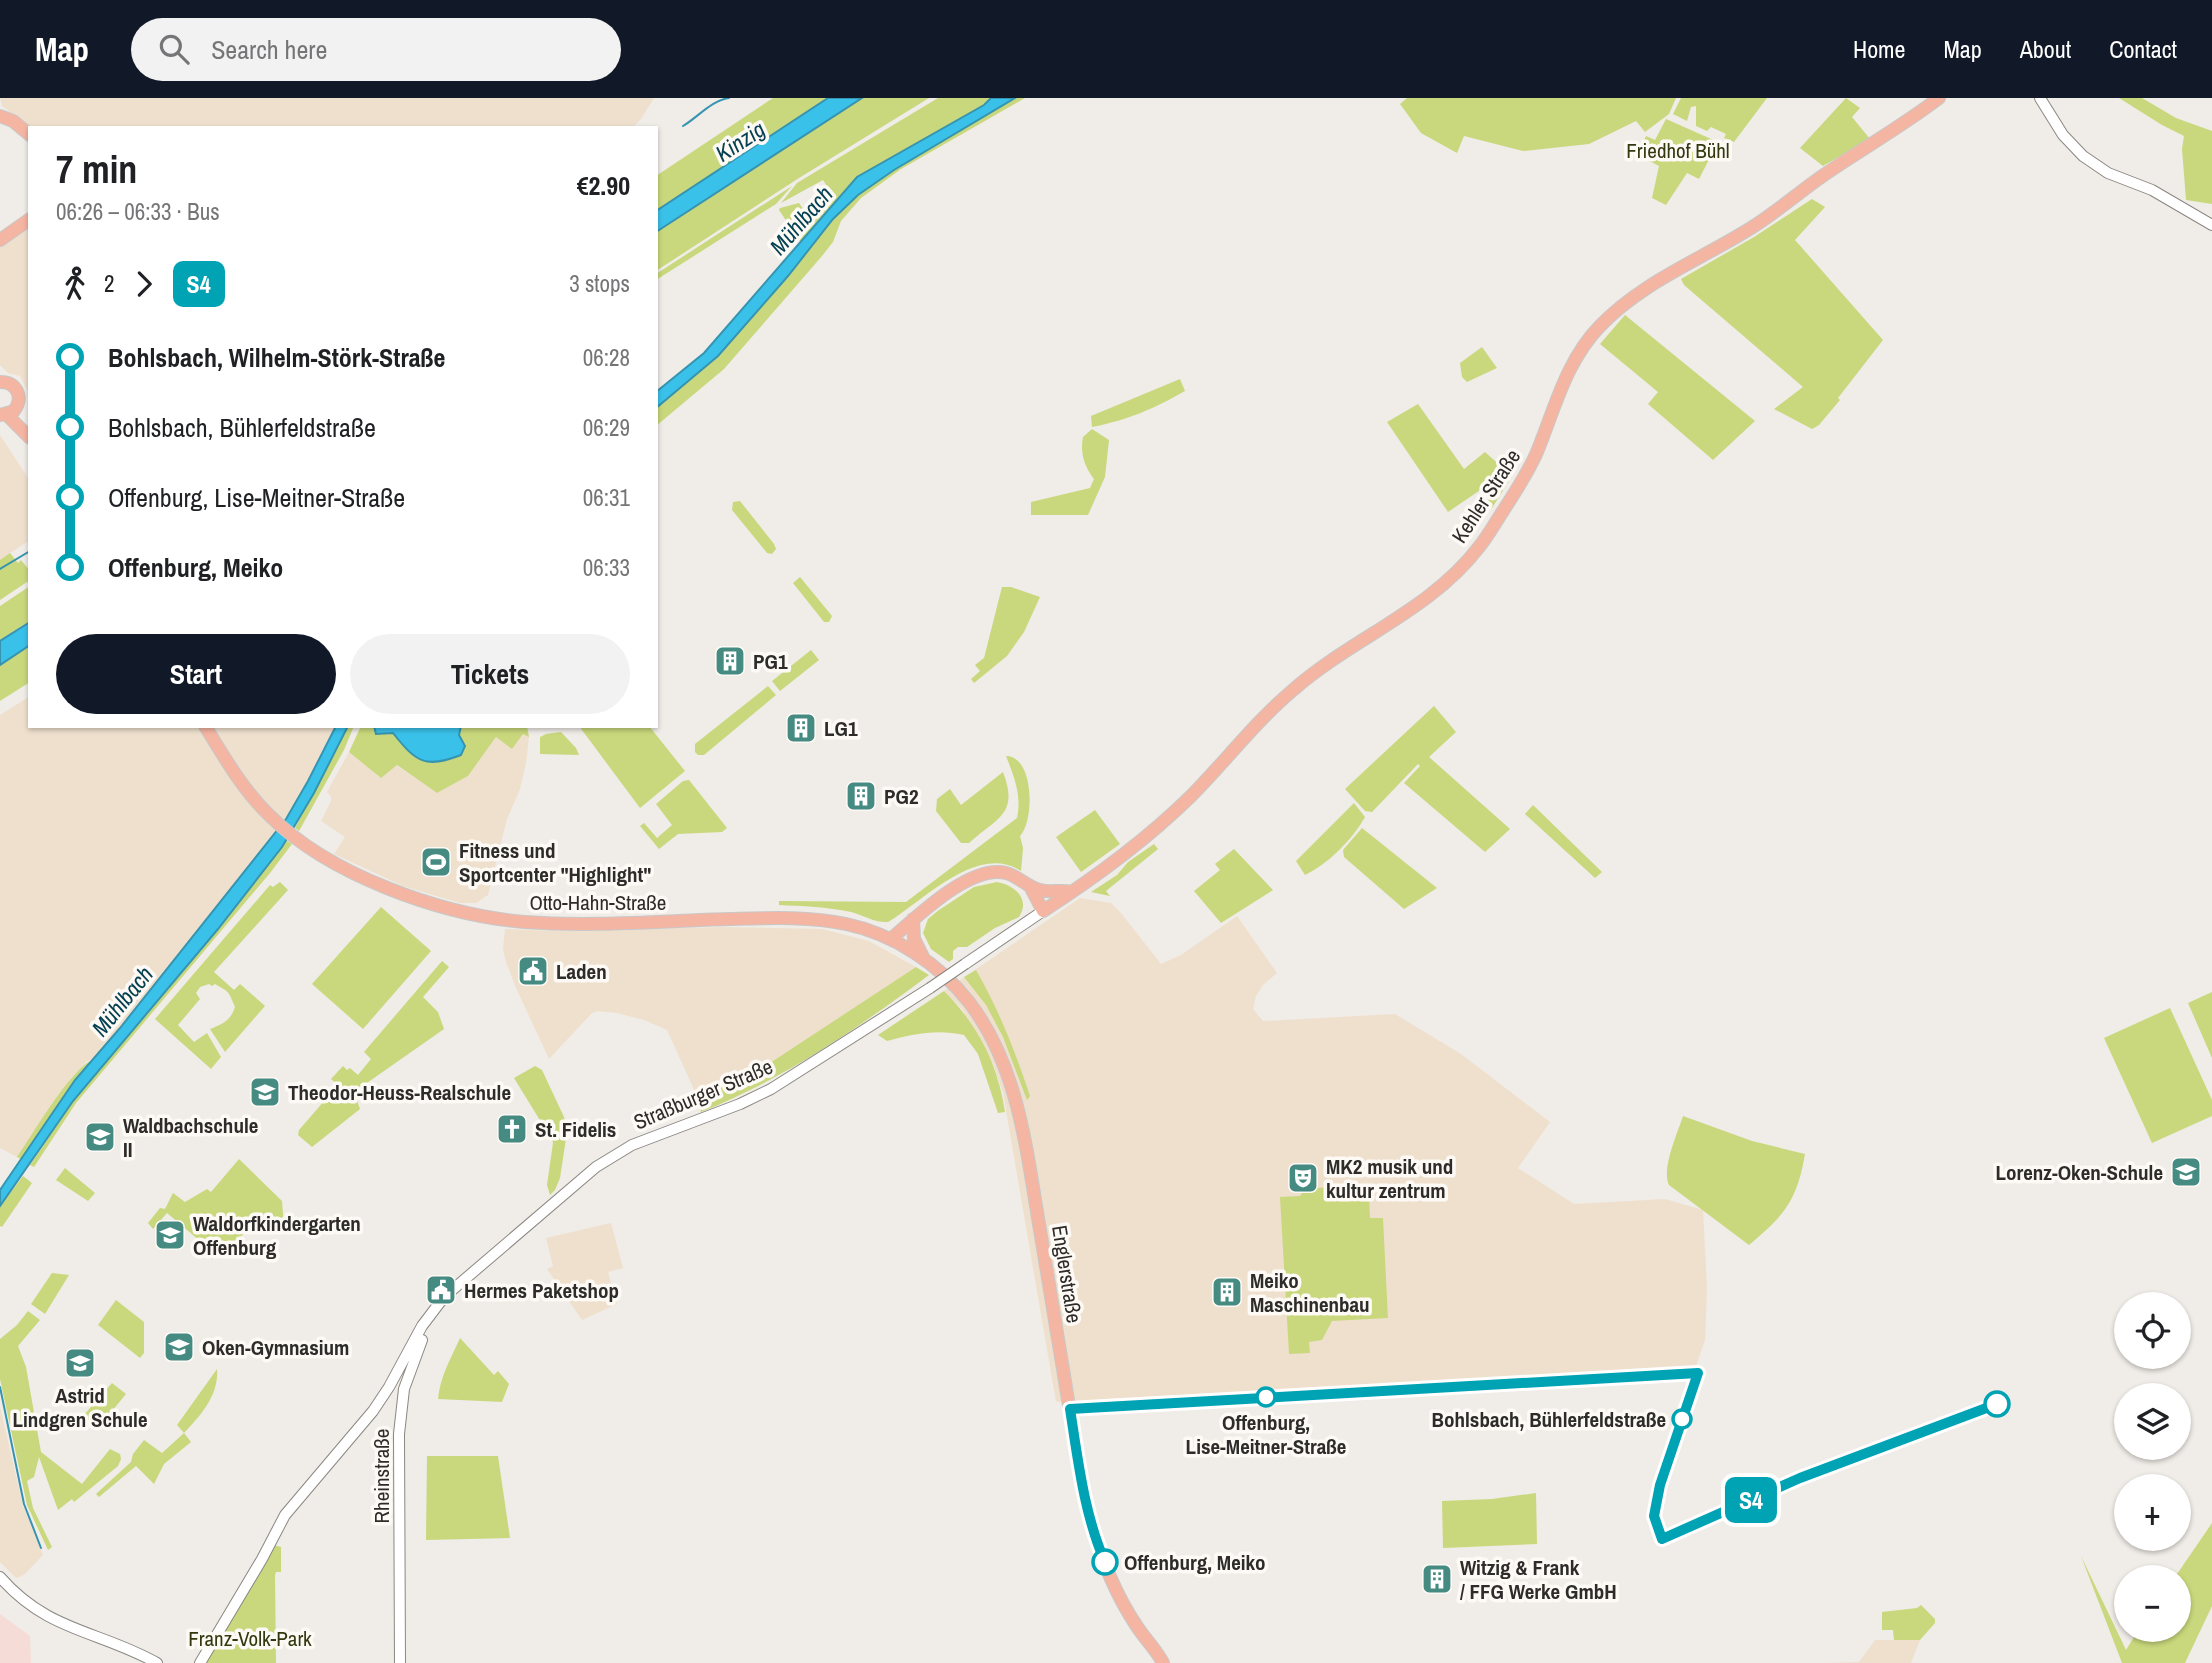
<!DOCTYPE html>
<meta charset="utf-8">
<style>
body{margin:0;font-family:"Archivo Narrow",sans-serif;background:#f2f2f2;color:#202124;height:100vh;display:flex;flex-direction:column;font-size:26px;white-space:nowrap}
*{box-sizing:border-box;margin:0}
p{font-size:23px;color:#757577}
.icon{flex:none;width:38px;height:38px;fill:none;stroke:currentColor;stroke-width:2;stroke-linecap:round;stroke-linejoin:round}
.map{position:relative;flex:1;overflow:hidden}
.details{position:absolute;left:28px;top:28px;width:630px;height:602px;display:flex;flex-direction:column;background:#fff;border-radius:0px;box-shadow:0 2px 5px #0004}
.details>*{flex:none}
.badge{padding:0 14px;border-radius:10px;font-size:24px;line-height:46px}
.controls{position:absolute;left:2114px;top:1194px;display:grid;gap:14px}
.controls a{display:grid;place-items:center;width:77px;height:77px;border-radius:50%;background:#fff;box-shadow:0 2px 5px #0004;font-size:35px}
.map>.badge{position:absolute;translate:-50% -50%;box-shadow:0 0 0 4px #fff}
.legs{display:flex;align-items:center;gap:10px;height:77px;padding:0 28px;font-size:23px}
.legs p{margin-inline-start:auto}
.summary{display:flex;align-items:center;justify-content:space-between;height:119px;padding:0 28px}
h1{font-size:38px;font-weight:700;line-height:52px}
.primary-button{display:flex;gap:14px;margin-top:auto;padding:14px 28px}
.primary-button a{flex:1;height:80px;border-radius:42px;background:#111827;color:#fff;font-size:28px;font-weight:700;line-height:80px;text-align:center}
.primary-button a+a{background:#f2f2f2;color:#202124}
ul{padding:0 28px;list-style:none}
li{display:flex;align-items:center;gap:24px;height:70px;font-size:26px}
li i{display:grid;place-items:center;width:10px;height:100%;margin:0 9px;background:currentColor}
li i::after{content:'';width:18px;height:18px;margin:-9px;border:5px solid;border-radius:50%;background:#fff}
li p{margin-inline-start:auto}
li:first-child i{background:linear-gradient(#0000 50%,currentColor 0)}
li:last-child i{background:linear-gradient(currentColor 50%,#0000 0)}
header{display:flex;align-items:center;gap:42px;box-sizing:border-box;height:98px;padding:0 35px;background:#111827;color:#fff}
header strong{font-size:33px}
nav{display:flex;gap:38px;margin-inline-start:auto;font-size:24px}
.search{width:490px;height:63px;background:#f2f2f2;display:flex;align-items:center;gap:18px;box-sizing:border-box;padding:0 24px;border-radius:38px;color:#757577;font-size:26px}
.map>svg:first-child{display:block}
.commercial{fill:#efe0ce}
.medical{fill:#f6dcd7}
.green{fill:#c9d87c}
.water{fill:#3ac1ea;stroke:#3694b0;stroke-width:2}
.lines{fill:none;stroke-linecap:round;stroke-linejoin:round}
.stream{stroke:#3694b0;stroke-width:2}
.secondary-casing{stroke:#8b8783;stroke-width:12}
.primary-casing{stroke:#c8c8c8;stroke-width:14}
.secondary{stroke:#fff;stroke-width:10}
.primary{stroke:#f5b5a3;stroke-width:12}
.secondary-bridge-casing{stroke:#8b8783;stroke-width:12;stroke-linecap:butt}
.secondary-bridge{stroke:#fff;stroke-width:10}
.line-1-casing{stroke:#fff;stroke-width:16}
.line-1{stroke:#00a3b4;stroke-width:10}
.stop-1-dot{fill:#fff;stroke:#00a3b4;stroke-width:3.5}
.labels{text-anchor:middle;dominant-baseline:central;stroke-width:7;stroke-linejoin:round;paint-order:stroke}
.park-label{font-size:21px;fill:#33390f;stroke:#fdf9f5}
.street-label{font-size:21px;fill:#2d2c2a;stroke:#fdf9f5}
.poi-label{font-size:21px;font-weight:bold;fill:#2d2c2a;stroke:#fdf9f5;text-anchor:start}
.stop-label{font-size:21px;font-weight:bold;fill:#2d2c2a;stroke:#fdf9f5;text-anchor:end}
.water-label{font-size:23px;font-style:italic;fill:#044051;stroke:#fdf9f5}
</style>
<header>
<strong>Map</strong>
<div class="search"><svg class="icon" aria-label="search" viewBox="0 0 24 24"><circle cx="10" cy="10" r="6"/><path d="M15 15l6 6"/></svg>Search here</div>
<nav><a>Home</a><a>Map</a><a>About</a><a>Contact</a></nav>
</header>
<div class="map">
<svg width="2212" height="1565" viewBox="0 0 2212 1565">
<rect width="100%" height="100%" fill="#f0ece7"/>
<path class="commercial" d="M0,0H654L641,21L632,30H31L2,8Z
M30,129V298L20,278L8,275L0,267V149Z
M0,337L30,383V442L0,462Z
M30,598V628H336L308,683L276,735L120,930L95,961L87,963L71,980L17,1059L0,1050V617Z
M523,635L529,639L526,665L520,691L507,721L488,797L476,805H460L403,788L334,756L345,739L321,723L331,703V699L327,694L349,654L380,679L396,667L437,695L468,678L497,638Z
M1080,800L1111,805L1121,815L1161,866L1181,857L1237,818L1277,875L1263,887L1256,898L1253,911L1263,923L1395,916L1461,956L1550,1024L1518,1070L1574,1106L1665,1101L1703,1112L1707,1190L1705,1242L1696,1268L1056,1304L1003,995L993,966L962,911L944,893Z
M725,829L822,831L869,843L916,869L744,982L696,996L667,932L644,922L617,915L598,913L592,915L549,961L516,890L506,864L503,851L505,831L558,833Z
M611,1125L623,1170L608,1174L617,1206L582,1222L547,1171L553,1168L546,1140Z
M0,1308L23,1408L43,1457L24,1477L16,1480L0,1464Z
M1875,1542H1920L1911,1565H1827L1859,1564Z"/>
<path class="medical" d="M0,1516L30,1538L31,1565H0Z"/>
<path class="green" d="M773,0H828L656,113V78Z
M862,0H929L799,80L656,173V134Z
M938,0H991L984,7L857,79L816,125L801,145L779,112L780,110L799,105L808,118L825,105L824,102L832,96L823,82L781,105L797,85Z
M1015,0H1025L901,71L861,100L841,123L833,144L822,158L724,271L656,328V310L718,258L788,178L833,121L858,97L894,72Z
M1407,0H1676L1669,16L1645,34L1636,23L1589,46L1523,53L1464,38L1457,55L1421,35L1400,6Z
M1681,0H1767L1734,44L1724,40L1726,36L1711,29L1707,33L1696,28V8L1691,9L1687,23L1673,16Z
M1846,0L1860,10L1852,19L1870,41L1823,68L1800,50Z
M2119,0H2142L2176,20L2212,33V106L2186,102L2182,51L2184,38L2162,27Z
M1666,21L1718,44L1699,81L1687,75L1666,107L1652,100L1659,68L1642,59L1645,53L1640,50L1646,38L1655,42Z
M792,88L776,106L656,182V176Z
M1812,101L1825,109L1795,142L1883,242L1838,300L1840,302L1819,327L1812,331L1774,311L1803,289L1684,187L1681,181L1754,139Z
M1625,217L1755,323L1713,362L1648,306L1658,294L1600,246Z
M1482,249L1497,270L1467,284L1462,279L1460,265Z
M1180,281L1185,293C1153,311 1128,322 1092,329L1091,318Z
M1418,306L1464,371L1485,354L1512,378L1492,410L1487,407L1493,388L1492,384L1448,414L1387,324Z
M1092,331L1109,342L1105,379L1088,417H1031V404L1090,390L1094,381C1084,368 1080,355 1083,339Z
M740,403L774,446L776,451L772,456L767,455L732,412L733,404Z
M10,455L18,465L21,462L30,473V482L0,502V462Z
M800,479L832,518L829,524H824L793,485Z
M30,488V523L0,542V508Z
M1002,489H1011L1040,499L1024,534L1007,558L974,585L971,581L980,573L975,567L984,560Z
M30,547V584L0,603V567Z
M811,552L819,562L780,593L772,583Z
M768,588L776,597L704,657H698L695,654V646Z
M1434,608L1456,634L1429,659L1510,731L1485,754L1404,685L1420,668L1418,666L1372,714L1365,713L1345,691Z
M348,628H354L344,652L299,733L295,730Z
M361,628H527L529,639L523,636L512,651L496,639L468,678L437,695L397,667L381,680L349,654Z
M579,628H649L685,673L640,710Z
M561,634L576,650L579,657L540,656V639L546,636Z
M1006,658C1034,658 1035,722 1020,738L1023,750L1021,773C978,744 923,803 888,824C875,825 863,817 851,814C827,809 803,808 779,807V803L906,804L1017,720C1022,698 1014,678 1006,658Z
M1003,674C1019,716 998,719 969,745H961L936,713L937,701L950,691L961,707Z
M689,682L727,730L722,734L678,736L659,751L640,728L644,725L657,740L672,727L656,706L683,683Z
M1354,705L1365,719C1352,742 1328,766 1305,777L1296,763Z
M1533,707L1602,774L1595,780L1525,716Z
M1095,712L1120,746L1081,774L1056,739Z
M1362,730L1437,790L1404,811L1344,759L1343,752Z
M286,742L292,746L270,775L76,1005L34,1069L30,1067L73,1003L218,831Z
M1154,746L1158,751L1106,793L1110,798L1091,794L1117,777L1128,764Z
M1234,751L1273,792L1221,825L1194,793L1220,772L1215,766Z
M280,784L288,792L214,874L234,892L240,886L265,908L225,954L210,931C223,926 231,922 235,909C228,891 228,894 215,886L212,888L209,886L200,889L196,895L200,901L178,927L194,944L207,935L221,959L211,971L155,921L270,787L273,789Z
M997,784C1014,787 1031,801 1019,819L995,830L967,849H958L953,853V861L949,864L931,851L923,835L928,821L939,812L974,789Z
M381,809L431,853L363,931L312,886Z
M442,863L449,869L423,899L438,914L444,931L354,994L360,1011L312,1049L298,1037L299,1032L338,987L331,981L343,968L347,972L350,970L358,977L371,961L364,954Z
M916,869L929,877C858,930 784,981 701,1014L696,996L744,982Z
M976,872C999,912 1015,953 1030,998L1027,1002L1003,939L986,907L964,879Z
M944,893C978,927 998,966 1005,1014L998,1015L978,956L964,937C936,931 914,936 887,943L878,937Z
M2212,894V960L2188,905Z
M2170,910L2212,1002V1018L2152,1045L2104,940Z
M95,961L75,982L21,1061L17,1059C32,1038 73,966 95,961Z
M535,968L542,972L564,1019L567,1034L560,1080L555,1092L550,1097L547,1087L553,1045L549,1028L541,1024L514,980Z
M1683,1018L1752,1043L1805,1056C1797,1103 1784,1118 1749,1147L1669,1087C1661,1071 1678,1034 1683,1018Z
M239,1061L282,1103L284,1129C275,1138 262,1132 250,1131L212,1161L196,1148L200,1143L167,1115L153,1131L148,1125L160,1110L165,1111L173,1095L185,1104L207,1091L211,1094Z
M65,1070L95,1095L88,1103L56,1082Z
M23,1078L32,1085L2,1129L0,1128V1108Z
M1341,1088V1097L1369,1096L1370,1120H1383L1388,1220L1332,1223L1322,1242L1309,1244L1310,1255L1289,1256L1280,1099L1300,1098L1305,1091Z
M52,1175L69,1177L45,1216L31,1206Z
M116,1202L144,1224V1255L140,1260L98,1227Z
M28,1213L40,1222L18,1248L26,1269L41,1354L82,1386L110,1351L120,1356L121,1361L118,1368L74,1404L72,1401L58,1412L39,1359L34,1379L27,1383L33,1410L52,1449L48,1452L27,1407L0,1281V1241L17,1227Z
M460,1240L494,1277L498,1273L509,1286L502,1304L438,1301C440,1279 451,1260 460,1240Z
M217,1271C219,1297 201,1317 184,1335L191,1344L164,1366L154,1386L136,1368L99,1399L96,1396L131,1364L133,1356L144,1342L162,1355L184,1335L177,1327Z
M112,1285L126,1296L98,1330L83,1318Z
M427,1358H498L510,1440L426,1442Z
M1536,1395L1537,1446L1443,1450L1442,1403L1492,1401Z
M2212,1425V1508L2185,1565H2122L2081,1458L2126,1552L2139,1531H2179V1479H2175Z
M274,1447L281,1449V1474H276L275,1477L276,1565H206Z
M1921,1507L1935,1521V1525L1920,1542H1894L1893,1532H1882V1514L1917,1510Z"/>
<path class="water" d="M828,0H862L656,134V113Z
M991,0H1015L894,72L858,97L833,121L788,178L718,258L656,310V294L704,255L857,79L984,7Z
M30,524V547L0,567V543Z
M336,628H348L314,695L282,749L218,831L73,1003L0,1108V1092L75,982L120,930L286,721L308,683Z
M374,628H461L459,637L465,648L461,657C425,671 416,664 393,635L376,636Z"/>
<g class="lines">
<path class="stream" d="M683,28C698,19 712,2 729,0
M0,471L30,453
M0,1289L24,1406L41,1450"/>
<g class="secondary-casing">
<path id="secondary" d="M2040,0L2063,37L2083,58L2108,75L2152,92L2212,127
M965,866L1043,813
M0,1479C48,1534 98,1532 157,1565
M200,1565L262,1461L285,1417L373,1313L389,1289L422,1228L444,1199L596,1069L632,1047L740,1006L771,991L930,890
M400,1565L399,1336L404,1291L422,1242"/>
</g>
<g class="primary-casing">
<path id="primary" d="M0,18L13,23L30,37
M0,142L30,121
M0,284C17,284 24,299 14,313L0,317
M7,317L30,340
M205,628C224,659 243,692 269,717C329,777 441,817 525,824C592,829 661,823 729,821C767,820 808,818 846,826C894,836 939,866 969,904C1018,968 1026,1049 1039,1126C1048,1182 1058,1239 1067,1296C1073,1329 1077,1363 1084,1396C1094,1441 1110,1488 1136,1527C1144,1540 1156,1551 1163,1565
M1030,788L1043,813C1096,779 1145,743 1190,699C1225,664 1255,624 1293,592C1352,540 1430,513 1479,449C1488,438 1495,425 1503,413C1515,394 1528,375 1537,354C1555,310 1566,263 1600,228C1642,184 1700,162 1751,130C1775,115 1797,96 1821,79C1860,52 1901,29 1939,0
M913,821L914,841L924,861
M891,841C917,819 970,766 1006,775C1018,778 1027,789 1040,792C1051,795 1061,791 1072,794"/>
</g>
<use href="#secondary" class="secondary"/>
<use href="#primary" class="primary"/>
<g class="secondary-bridge-casing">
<path id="secondary-bridge" d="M930,890L965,866"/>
</g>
<use href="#secondary-bridge" class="secondary-bridge"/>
</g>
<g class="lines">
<g class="line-1-casing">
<path id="line-1" d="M1105,1464C1084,1416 1078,1362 1070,1311L1698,1275L1660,1387L1654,1418L1662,1441L1800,1380L1997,1306"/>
</g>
<use href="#line-1" class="line-1"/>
</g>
<defs>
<g id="building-square" transform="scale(1.575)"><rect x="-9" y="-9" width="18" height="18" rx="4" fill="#458b82" stroke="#fdf9f5"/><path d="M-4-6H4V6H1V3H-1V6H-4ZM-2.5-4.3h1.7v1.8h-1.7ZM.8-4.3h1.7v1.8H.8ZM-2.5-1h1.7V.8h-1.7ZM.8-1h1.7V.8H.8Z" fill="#fff"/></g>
<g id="stadium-square" transform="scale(1.575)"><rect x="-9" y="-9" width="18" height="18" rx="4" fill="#458b82" stroke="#fdf9f5"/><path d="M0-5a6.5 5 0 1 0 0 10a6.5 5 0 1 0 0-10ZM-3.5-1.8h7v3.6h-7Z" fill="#fff"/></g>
<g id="civic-square" transform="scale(1.575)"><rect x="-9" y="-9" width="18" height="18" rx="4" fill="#458b82" stroke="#fdf9f5"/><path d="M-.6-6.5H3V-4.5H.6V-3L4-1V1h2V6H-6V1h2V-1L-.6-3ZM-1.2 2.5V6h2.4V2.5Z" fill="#fff"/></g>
<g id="school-square" transform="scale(1.575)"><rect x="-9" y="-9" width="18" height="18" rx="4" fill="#458b82" stroke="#fdf9f5"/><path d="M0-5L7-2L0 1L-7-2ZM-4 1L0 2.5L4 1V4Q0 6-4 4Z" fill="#fff"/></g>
<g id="church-square" transform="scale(1.575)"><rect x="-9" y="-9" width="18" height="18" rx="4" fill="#458b82" stroke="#fdf9f5"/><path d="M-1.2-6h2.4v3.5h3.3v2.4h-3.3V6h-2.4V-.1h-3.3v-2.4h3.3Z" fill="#fff"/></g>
<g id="theatre-square" transform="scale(1.575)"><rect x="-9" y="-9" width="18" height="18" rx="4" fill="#458b82" stroke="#fdf9f5"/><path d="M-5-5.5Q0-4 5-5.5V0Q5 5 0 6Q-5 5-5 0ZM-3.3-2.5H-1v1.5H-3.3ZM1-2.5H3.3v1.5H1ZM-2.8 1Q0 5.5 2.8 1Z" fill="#fff"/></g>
</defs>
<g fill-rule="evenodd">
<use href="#building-square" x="730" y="563"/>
<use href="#building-square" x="801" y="630"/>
<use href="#building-square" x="861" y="698"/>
<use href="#stadium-square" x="436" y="764"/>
<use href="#civic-square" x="533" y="873"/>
<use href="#school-square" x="265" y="994"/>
<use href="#church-square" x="512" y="1031"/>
<use href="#school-square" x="100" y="1039"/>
<use href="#school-square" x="2186" y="1074"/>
<use href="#theatre-square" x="1303" y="1080"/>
<use href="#school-square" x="170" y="1137"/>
<use href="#civic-square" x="441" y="1192"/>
<use href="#building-square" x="1227" y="1194"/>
<use href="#school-square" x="179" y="1249"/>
<use href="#school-square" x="80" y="1265"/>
<use href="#building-square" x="1437" y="1481"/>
</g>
<g class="stop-1-dot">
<circle cx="1266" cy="1299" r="9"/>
<circle cx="1997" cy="1306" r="12"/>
<circle cx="1682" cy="1321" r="9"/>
<circle cx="1105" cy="1464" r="12"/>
</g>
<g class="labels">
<g class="park-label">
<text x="1678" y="52">Friedhof Bühl</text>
<text x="250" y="1540">Franz-Volk-Park</text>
</g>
<g class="street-label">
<text transform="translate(1486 398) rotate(-57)">Kehler Straße</text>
<text x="598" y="804">Otto-Hahn-Straße</text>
<text transform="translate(703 996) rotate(-23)">Straßburger Straße</text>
<text transform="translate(1067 1176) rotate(81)">Englerstraße</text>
<text transform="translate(381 1378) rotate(-90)">Rheinstraße</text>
</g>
<g class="poi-label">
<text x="753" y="563">PG1</text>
<text x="824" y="630">LG1</text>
<text x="884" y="698">PG2</text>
<text x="459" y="752">Fitness und<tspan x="459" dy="24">Sportcenter "Highlight"</tspan></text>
<text x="556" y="873">Laden</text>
<text x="288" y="994">Theodor-Heuss-Realschule</text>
<text x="123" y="1027">Waldbachschule<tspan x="123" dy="24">II</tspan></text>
<text x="535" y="1031">St. Fidelis</text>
<text x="1326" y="1068">MK2 musik und<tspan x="1326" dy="24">kultur zentrum</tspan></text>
<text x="2163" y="1074" text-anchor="end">Lorenz-Oken-Schule</text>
<text x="193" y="1125">Waldorfkindergarten<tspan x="193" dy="24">Offenburg</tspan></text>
<text x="1250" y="1182">Meiko<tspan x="1250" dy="24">Maschinenbau</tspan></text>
<text x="464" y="1192">Hermes Paketshop</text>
<text x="202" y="1249">Oken-Gymnasium</text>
<text x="80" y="1297" text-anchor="middle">Astrid<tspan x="80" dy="24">Lindgren Schule</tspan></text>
<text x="1460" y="1469">Witzig &amp; Frank<tspan x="1460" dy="24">/ FFG Werke GmbH</tspan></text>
</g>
<g class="stop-label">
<text x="1666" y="1321">Bohlsbach, Bühlerfeldstraße</text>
<text x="1266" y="1324" text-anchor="middle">Offenburg,<tspan x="1266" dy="24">Lise-Meitner-Straße</tspan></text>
<text x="1124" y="1464" text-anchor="start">Offenburg, Meiko</text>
</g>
<g class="water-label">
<text transform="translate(740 43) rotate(-33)">Kinzig</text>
<text transform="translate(801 122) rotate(-49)">Mühlbach</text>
<text transform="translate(122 903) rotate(-51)">Mühlbach</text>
</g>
</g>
</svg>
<div class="controls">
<a><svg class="icon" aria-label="locate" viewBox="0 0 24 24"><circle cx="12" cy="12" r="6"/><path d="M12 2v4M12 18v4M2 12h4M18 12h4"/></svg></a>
<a><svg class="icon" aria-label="layers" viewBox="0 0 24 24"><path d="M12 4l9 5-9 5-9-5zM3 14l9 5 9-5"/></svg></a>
<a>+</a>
<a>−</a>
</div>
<b class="badge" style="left:1751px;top:1402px;background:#00a3b4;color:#fff">S4</b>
<section class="details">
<div class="summary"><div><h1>7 min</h1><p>06:26 – 06:33 · Bus</p></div><b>€2.90</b></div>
<div class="legs"><svg class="icon" aria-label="walk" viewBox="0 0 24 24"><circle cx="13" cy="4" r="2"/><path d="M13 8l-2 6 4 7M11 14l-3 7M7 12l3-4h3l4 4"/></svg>2<svg class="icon" aria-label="forward" viewBox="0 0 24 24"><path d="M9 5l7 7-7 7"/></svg><b class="badge" style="background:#00a3b4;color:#fff">S4</b><p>3 stops</p></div>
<ul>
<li><i style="color:#00a3b4"></i><b>Bohlsbach, Wilhelm-Störk-Straße</b><p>06:28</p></li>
<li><i style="color:#00a3b4"></i><span>Bohlsbach, Bühlerfeldstraße</span><p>06:29</p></li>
<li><i style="color:#00a3b4"></i><span>Offenburg, Lise-Meitner-Straße</span><p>06:31</p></li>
<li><i style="color:#00a3b4"></i><b>Offenburg, Meiko</b><p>06:33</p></li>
</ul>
<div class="primary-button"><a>Start</a><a>Tickets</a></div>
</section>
</div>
